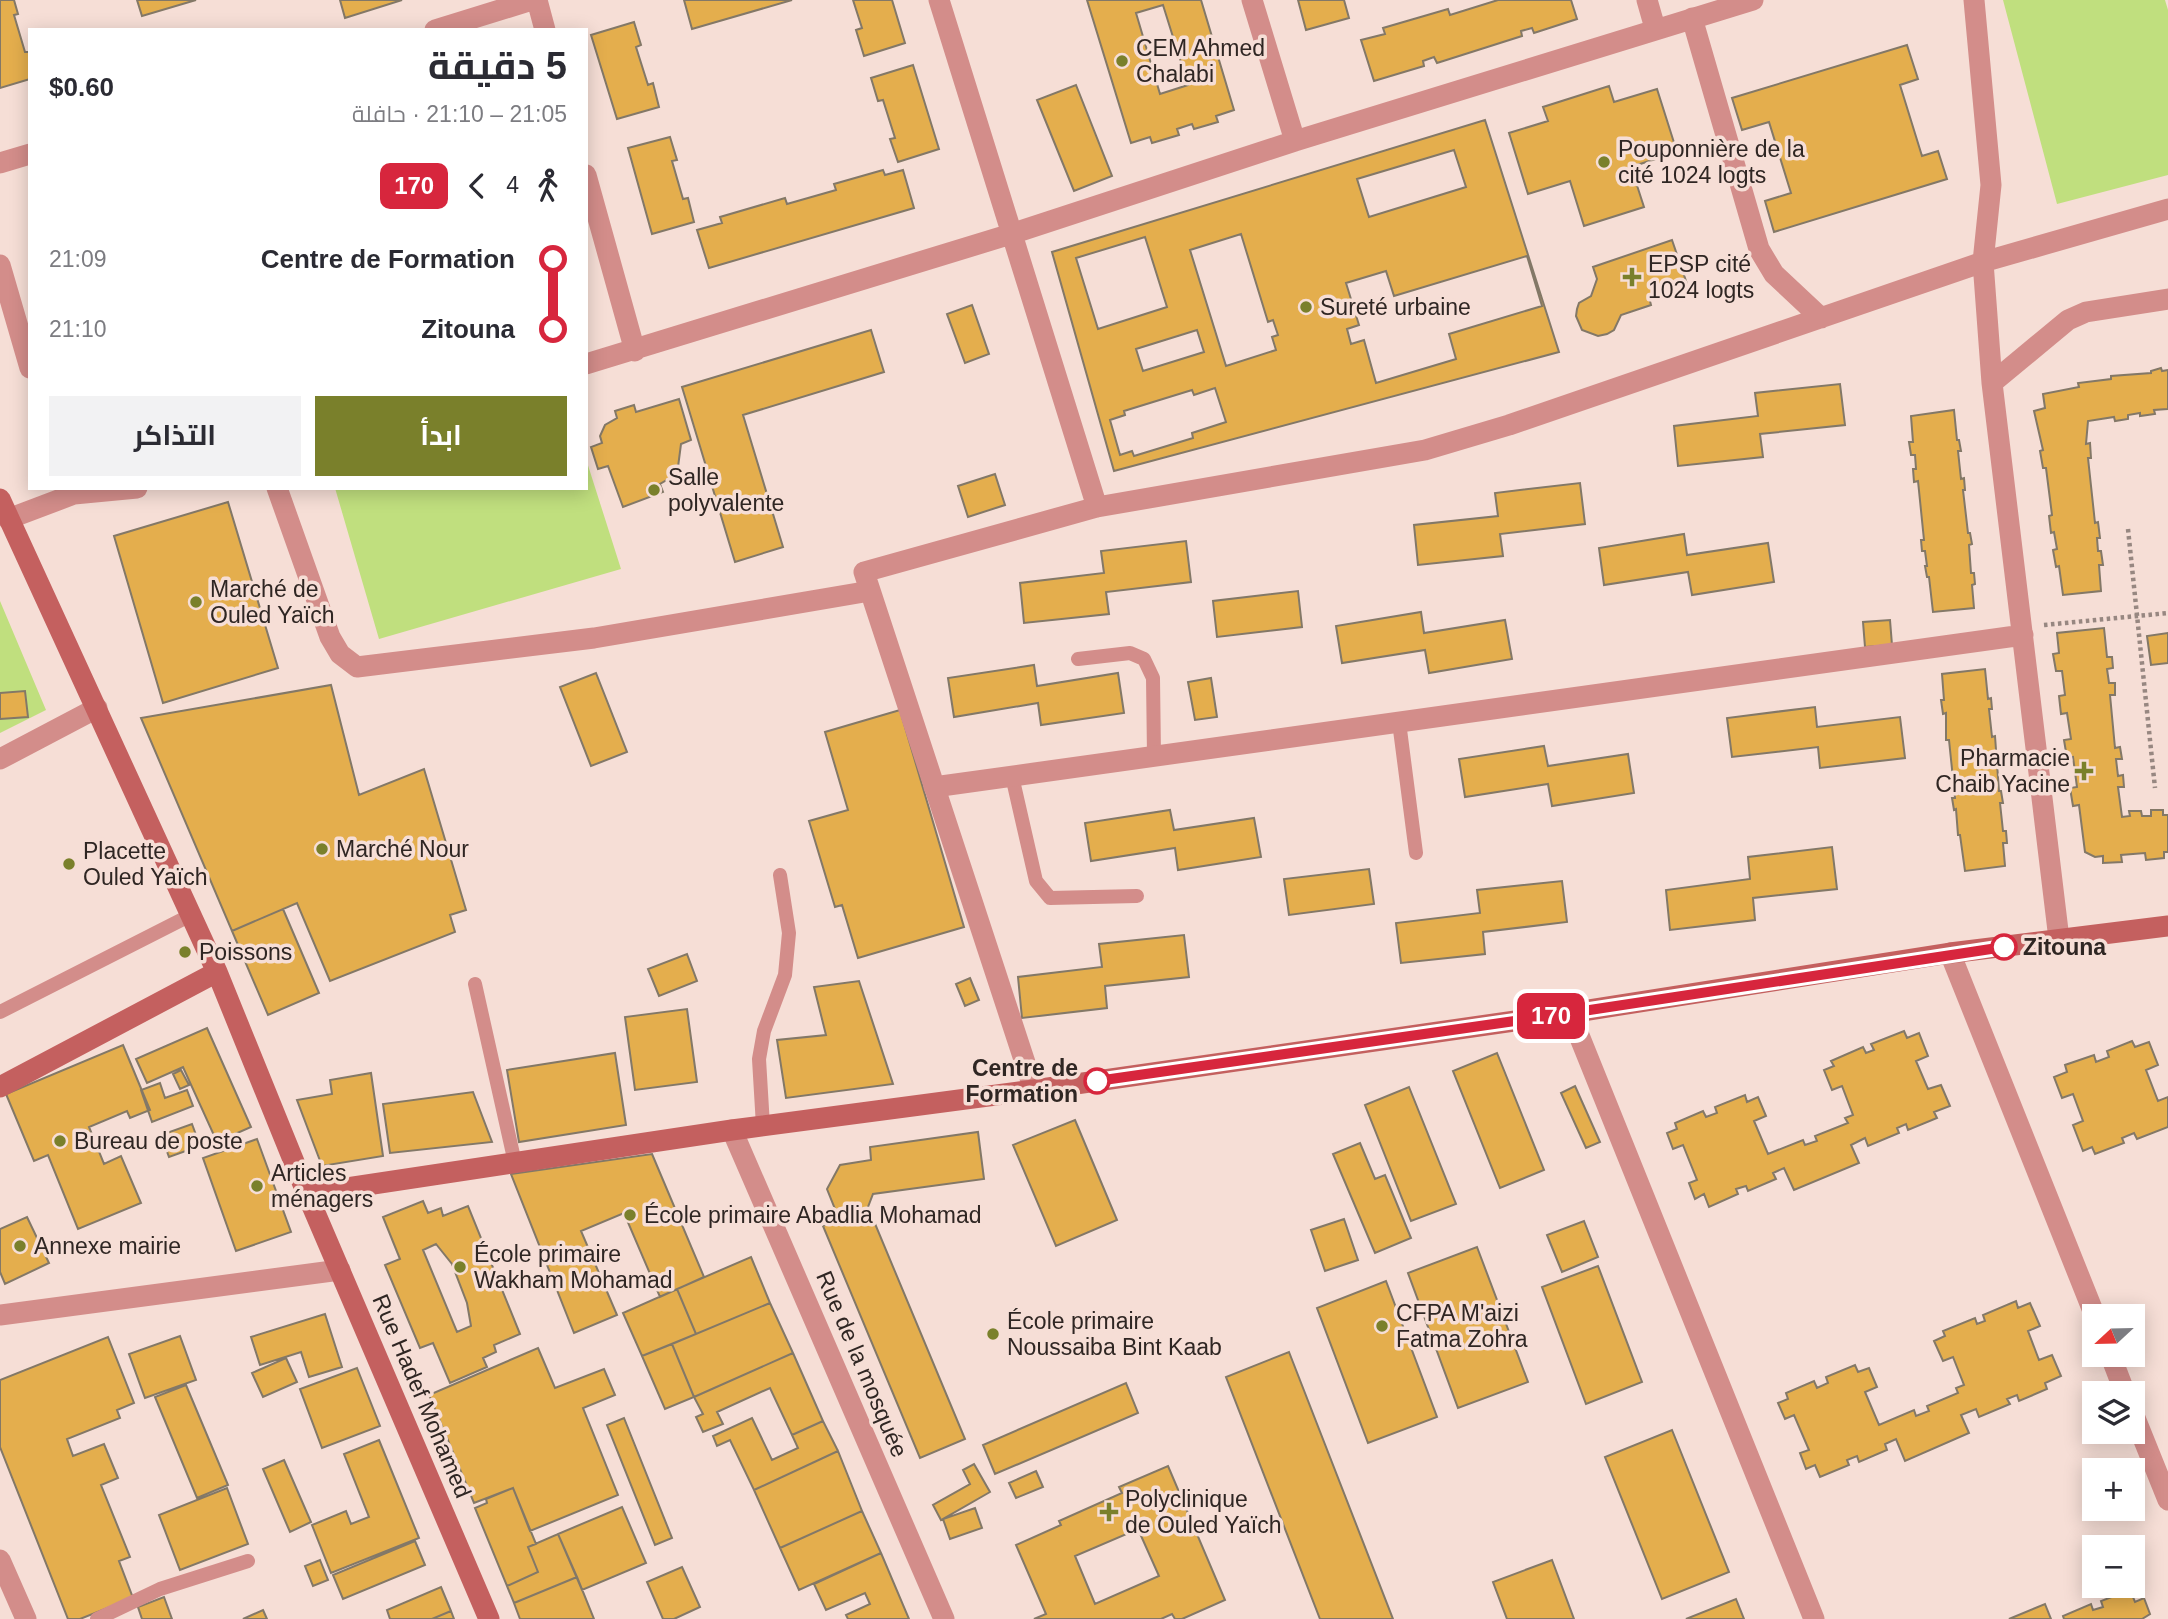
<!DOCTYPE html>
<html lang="ar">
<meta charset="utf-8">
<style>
body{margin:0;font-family:Arial,Cairo,sans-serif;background:#f2f2f3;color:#2b2b33;direction:rtl;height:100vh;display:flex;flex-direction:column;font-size:26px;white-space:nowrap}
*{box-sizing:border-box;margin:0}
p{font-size:23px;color:#7c7c81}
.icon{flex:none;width:38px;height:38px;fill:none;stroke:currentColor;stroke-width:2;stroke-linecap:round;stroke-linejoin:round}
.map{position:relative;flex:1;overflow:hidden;direction:ltr}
.details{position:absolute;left:28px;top:28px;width:560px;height:462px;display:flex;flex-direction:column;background:#fff;border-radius:0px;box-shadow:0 4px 18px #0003;direction:rtl}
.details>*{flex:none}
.badge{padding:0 14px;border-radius:10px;font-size:24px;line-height:46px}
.needle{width:46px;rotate:248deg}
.tools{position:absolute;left:2082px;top:1304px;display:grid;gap:14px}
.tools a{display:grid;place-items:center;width:63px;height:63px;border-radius:0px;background:#fff;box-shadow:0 4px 18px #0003;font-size:35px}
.map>.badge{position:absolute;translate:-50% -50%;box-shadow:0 0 0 4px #fff}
.legs{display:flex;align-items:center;gap:10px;height:77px;padding:0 21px;font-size:23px}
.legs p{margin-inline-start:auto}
.summary{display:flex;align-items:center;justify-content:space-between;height:119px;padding:0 21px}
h1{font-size:38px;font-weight:700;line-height:52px}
.button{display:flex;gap:14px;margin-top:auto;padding:14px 21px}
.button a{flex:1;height:80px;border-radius:0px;background:#7a802b;color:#fff;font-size:28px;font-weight:700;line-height:80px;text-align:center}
.button a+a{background:#f2f2f3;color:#2b2b33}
ul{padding:0 21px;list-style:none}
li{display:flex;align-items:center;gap:24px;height:70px;font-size:26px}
li i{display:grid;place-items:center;width:10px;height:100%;margin:0 9px;background:currentColor}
li i::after{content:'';width:18px;height:18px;margin:-9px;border:5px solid;border-radius:50%;background:#fff}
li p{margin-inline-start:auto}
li:first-child i{background:linear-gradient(#0000 50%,currentColor 0)}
li:last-child i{background:linear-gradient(currentColor 50%,#0000 0)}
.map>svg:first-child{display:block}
.green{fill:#c0df7e}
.building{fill:#e4ae4d;stroke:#837867;stroke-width:2;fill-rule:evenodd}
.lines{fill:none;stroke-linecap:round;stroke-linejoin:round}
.path{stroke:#978781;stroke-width:4.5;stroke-dasharray:3.5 3.5;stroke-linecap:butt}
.lane{stroke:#d38d8a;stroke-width:14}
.street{stroke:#d38d8a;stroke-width:21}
.secondary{stroke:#c4605f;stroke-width:21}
.line-1-casing{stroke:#fff;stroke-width:16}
.line-1{stroke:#d7263d;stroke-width:10}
.poi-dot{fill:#7a802b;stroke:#f6ded6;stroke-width:2.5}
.stop-1-dot{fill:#fff;stroke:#d7263d;stroke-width:3.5}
.labels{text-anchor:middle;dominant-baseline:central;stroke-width:7;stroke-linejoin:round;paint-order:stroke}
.poi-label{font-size:23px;fill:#2f2623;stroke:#f6ded6;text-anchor:start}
.stop-label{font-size:23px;font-weight:bold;fill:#2f2623;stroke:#f6ded6;text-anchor:start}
.street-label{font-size:23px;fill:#2f2623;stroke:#f6ded6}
</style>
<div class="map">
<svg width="2168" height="1619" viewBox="0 0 2168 1619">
<rect width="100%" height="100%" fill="#f6ded6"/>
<path class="green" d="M2003,0H2165L2168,10V175L2057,204Z
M586,459L621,569L379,639L335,488H586Z
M0,601L46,710L0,733Z"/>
<path class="building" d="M0,0H14L18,14L14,15L25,52H30V79L0,88Z
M137,0H196L142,16Z
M340,0H402L345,18Z
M684,0H792L692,29Z
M853,0H892L905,43L864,56L856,30L862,28Z
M1087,0H1201L1234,110L1216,116L1218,122L1194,129L1192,124L1177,129L1179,135L1152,143L1150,137L1131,143ZM1163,5L1188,85L1160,94L1136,13Z
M1298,0H1344L1349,18L1306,30Z
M1571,0L1577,19L1534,33L1532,28L1521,31L1522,36L1437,63L1434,57L1423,61L1424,66L1374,81L1361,40L1385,34L1383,28L1448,9L1450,15L1498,0Z
M634,22L641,45L636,47L648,85L653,83L659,107L617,119L591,35Z
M1907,45L1918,79L1900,85L1922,156L1938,151L1947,179L1774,232L1765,201L1791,193L1769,122L1742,130L1732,98Z
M913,65L939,149L898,162L890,139L895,138L883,100L878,101L871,78Z
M1076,85L1112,176L1074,191L1037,100Z
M1609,86L1614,102L1657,89L1677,152L1631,167L1644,207L1584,226L1570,181L1528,194L1509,133L1548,121L1543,107Z
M1485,120L1559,352L1114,471L1052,252Z
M670,137L677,160L672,161L683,199L688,198L694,222L652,234L628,148Z
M1454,150L1466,187L1369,217L1357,179Z
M883,170L885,175L903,170L914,208L709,268L697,230L722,223L720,217L785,198L787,204L836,190L834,184Z
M1241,234L1268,322L1273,320L1278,335L1272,337L1276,350L1226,366L1190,250Z
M1145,237L1167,307L1098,329L1076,258Z
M1672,240L1687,284L1649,297L1651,305L1621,315L1614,330L1607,334L1598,336L1582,330L1576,316L1577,309L1579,303L1591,296L1597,279L1593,267Z
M1527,256L1542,306L1449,334L1456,359L1376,383L1364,340L1351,344L1347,329L1359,325L1346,283L1386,271L1394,296Z
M972,305L989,354L965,363L947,314Z
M871,330L884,372L743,415L783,547L735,562L682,387Z
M1197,330L1204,352L1143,371L1136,349Z
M2161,368L2162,371L2168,370V409L2154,410L2155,414L2140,416V413L2128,415V419L2115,421L2114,417L2088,421L2086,444L2090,443L2091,458H2088L2095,523L2098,522L2100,538H2097L2098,551H2101L2103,565H2099L2101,591L2063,595L2059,566L2056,567L2053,550L2057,549L2054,532L2051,533L2049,516L2052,515L2046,468H2043L2040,451L2043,450L2034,411L2045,408L2043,394L2079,387L2078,383L2111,379V376L2151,373V371Z
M1840,384L1845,425L1760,434L1763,457L1678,466L1674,426L1758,416L1755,393Z
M1215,388L1226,422L1192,433L1193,438L1134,456L1132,451L1120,455L1110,420L1125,415L1124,411L1192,390L1194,395Z
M679,399L691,440L681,444L678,467L670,478L660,484L663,492L623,507L608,466L598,469L591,447L602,443L600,436L605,425L617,418L615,411L634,405L636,412Z
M1954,410L1957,440H1959L1961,451H1958L1961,479L1964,478L1965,490H1963L1968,533H1970L1972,544L1969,545L1971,573H1974L1975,584L1972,585L1974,608L1933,612L1929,577H1927L1925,566H1927L1925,551H1922L1921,540H1924L1918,481L1914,482L1913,469H1916L1915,455H1911L1909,442H1913L1911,416Z
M995,474L1005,505L968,517L958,486Z
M1580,483L1585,524L1500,534L1503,556L1418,565L1414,525L1498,516L1495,493Z
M228,502L278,668L163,703L114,536Z
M1684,534L1687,555L1768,543L1774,582L1692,595L1688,572L1604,585L1599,548Z
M1186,541L1191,582L1106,592L1109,614L1024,623L1020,583L1104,573L1101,551Z
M1298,591L1302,627L1217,637L1213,601Z
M1421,612L1424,633L1505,620L1512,659L1429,673L1425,650L1342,663L1336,626Z
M1890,620L1892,645L1865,647L1863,622Z
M2104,628L2107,657H2112L2113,668L2107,669L2109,683H2115V695H2110L2115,748L2120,747L2122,759H2116L2118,776L2123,775L2124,787H2118L2122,817L2130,816L2129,811H2141L2142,816H2151V810H2163V815H2168V852H2164V858L2146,860L2145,853L2121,855L2122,862L2103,863V856L2095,857L2085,852L2079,805L2073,806L2070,788L2077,787L2073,757L2067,758L2064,740L2071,739L2067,713L2061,714L2059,696L2065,695L2062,671H2056L2053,654L2059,653L2057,633Z
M2168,633V663L2151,665L2147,636Z
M1034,665L1037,686L1118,673L1124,713L1041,725L1038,703L954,717L948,678Z
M1985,669L1988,699L1991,698L1992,709H1989L1992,737L1995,736L1999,791H2001L2003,803H2000L2003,831H2006L2007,843H2003L2005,866L1965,871L1960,835H1958L1956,809L1954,810L1952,798H1955L1949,740H1946V713L1943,714L1941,700H1944L1942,674Z
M596,673L627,752L591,766L560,687Z
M1211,678L1217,717L1195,720L1188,682Z
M331,685L359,795L424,769L466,910L450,915L455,932L330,981L297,903L232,931L141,718Z
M25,691L28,717L0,719V693Z
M1815,707L1817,727L1900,717L1905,758L1820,768L1818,747L1732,757L1727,718Z
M900,710L964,927L858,958L842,905L835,907L809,821L848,810L825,732Z
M1544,746L1548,766L1628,754L1634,793L1552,806L1548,784L1465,797L1459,759Z
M1170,810L1174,830L1254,818L1261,857L1178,870L1175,848L1091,861L1085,823Z
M1832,847L1837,889L1753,898L1755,920L1670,930L1666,890L1750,879L1748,857Z
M1369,869L1374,904L1289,915L1284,879Z
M1562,881L1567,922L1483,932L1485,954L1401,963L1396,923L1480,913L1477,890Z
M283,909L319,993L268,1015L232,931Z
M1184,935L1189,977L1105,986L1107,1008L1022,1018L1018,977L1102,967L1099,944Z
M687,954L697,981L659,996L648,969Z
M970,978L979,1000L965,1006L956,984Z
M859,981L893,1084L786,1098L777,1040L826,1035L814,987Z
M687,1009L697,1082L635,1090L625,1017Z
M207,1028L251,1127L217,1142L183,1067L147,1083L136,1059Z
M1904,1031L1907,1038L1919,1033L1928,1056L1916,1061L1928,1089L1941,1085L1950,1106L1934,1112L1937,1118L1908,1130L1906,1124L1897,1128L1899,1133L1868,1146L1865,1138L1851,1145L1859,1163L1794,1190L1784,1168L1773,1173L1776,1179L1748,1191L1746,1186L1736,1189L1738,1194L1709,1207L1704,1194L1695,1199L1689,1183L1697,1180L1683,1145L1673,1149L1667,1133L1677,1129L1675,1123L1703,1111L1706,1117L1717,1113L1715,1107L1745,1095L1747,1102L1758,1097L1766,1116L1754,1121L1768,1154L1803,1140L1805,1145L1817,1141L1815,1136L1848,1123L1845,1118L1853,1115L1842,1086L1832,1090L1824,1070L1834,1066L1831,1061L1863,1047L1866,1053L1874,1050L1871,1044Z
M2132,1041L2135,1047L2149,1042L2158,1065L2146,1070L2158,1101L2168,1097V1127L2137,1139L2134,1133L2122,1138L2124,1143L2095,1154L2092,1147L2083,1151L2073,1125L2083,1121L2073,1094L2062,1098L2054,1077L2067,1072L2065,1065L2094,1055L2096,1062L2109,1057L2107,1051Z
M123,1045L150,1110L130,1118L127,1111L89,1127L104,1164L121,1156L141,1203L78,1229L48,1155L34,1161L6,1094Z
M615,1053L626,1125L519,1142L507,1070Z
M1497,1053L1544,1170L1500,1188L1453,1071Z
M181,1070L189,1085L180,1089L173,1074Z
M371,1073L383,1156L322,1166L297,1100L332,1094L330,1080Z
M160,1083L165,1098L187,1090L193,1106L152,1122L141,1090Z
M1575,1086L1600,1142L1586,1148L1561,1093Z
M1409,1087L1456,1204L1411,1221L1365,1105Z
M473,1092L492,1142L390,1153L383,1104Z
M1075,1120L1117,1220L1056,1246L1013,1145Z
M192,1124L200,1146L169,1157L161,1135Z
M978,1132L984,1179L873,1194L868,1207L965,1439L920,1458L823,1226L839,1219L827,1189L840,1165L871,1160L870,1147Z
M257,1139L291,1232L236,1251L203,1158Z
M1360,1143L1375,1179L1385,1175L1411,1238L1375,1253L1333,1154Z
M652,1154L704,1277L660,1297L624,1213L581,1231L617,1315L574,1333L511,1174Z
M423,1201L428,1213L441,1208L443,1216L468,1206L520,1334L494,1345L496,1352L483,1358L487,1367L450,1383L433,1343L420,1348L385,1265L400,1259L383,1217ZM436,1244L452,1264L467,1303L471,1326L457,1332L423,1250Z
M27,1217L49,1263L5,1284L0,1272V1229Z
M1344,1219L1358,1260L1325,1271L1311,1230Z
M1584,1221L1598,1257L1562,1272L1547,1235Z
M1477,1247L1528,1382L1458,1408L1408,1273Z
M751,1257L770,1303L696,1334L677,1289Z
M1598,1266L1642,1382L1586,1404L1542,1287Z
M1386,1281L1437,1417L1368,1443L1317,1308Z
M677,1289L696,1334L642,1356L623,1313Z
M2016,1301L2018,1308L2030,1303L2040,1326L2028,1331L2039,1360L2052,1355L2061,1376L2045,1383L2047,1389L2019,1401L2017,1395L2007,1399L2010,1404L1979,1417L1976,1409L1961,1415L1969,1433L1905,1461L1896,1439L1885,1444L1887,1450L1859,1462L1857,1456L1847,1460L1849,1465L1820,1477L1815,1465L1806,1469L1800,1453L1809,1450L1794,1415L1785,1419L1778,1403L1788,1399L1786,1393L1814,1381L1817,1388L1828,1383L1826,1377L1855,1365L1858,1372L1869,1368L1877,1387L1865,1392L1879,1425L1914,1410L1916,1416L1929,1411L1927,1406L1958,1393L1956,1388L1964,1385L1953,1357L1943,1361L1934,1341L1945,1336L1943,1331L1975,1318L1977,1324L1985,1321L1983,1315Z
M770,1303L793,1353L694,1397L672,1344Z
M325,1314L342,1367L309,1377L301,1352L260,1365L251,1337Z
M180,1336L196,1380L145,1398L129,1354Z
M108,1337L134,1403L117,1410L120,1418L67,1439L73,1456L104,1444L118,1478L101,1485L130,1557L119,1561L133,1598L80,1619H68L0,1447V1380Z
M672,1344L694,1397L665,1409L642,1356Z
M538,1348L555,1388L604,1369L615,1395L583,1408L618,1495L530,1531L513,1488L474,1503L429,1395Z
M1289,1352L1393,1619H1320L1226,1377Z
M793,1353L823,1421L792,1435L770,1388L717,1412L723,1424L703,1432L696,1417L703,1414L694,1397Z
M286,1358L297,1382L263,1397L252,1373Z
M357,1368L380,1426L322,1448L300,1389Z
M1126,1383L1138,1413L995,1474L983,1445Z
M186,1385L228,1485L197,1498L155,1397Z
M624,1418L672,1538L655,1545L607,1425Z
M752,1418L772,1460L798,1448L792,1435L823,1421L838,1451L754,1490L730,1440L717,1446L713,1436Z
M1672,1430L1729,1572L1662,1599L1605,1457Z
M379,1440L419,1538L331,1573L312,1525L346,1511L351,1524L369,1517L344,1454Z
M838,1451L862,1511L780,1548L754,1490Z
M284,1460L311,1522L290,1532L263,1469Z
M974,1464L990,1492L941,1520L933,1505L970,1484L963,1470Z
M1168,1466L1225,1600L1182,1619H1175L1172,1614L1161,1619H1034L1046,1614L1016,1545L1061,1525L1059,1521L1122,1493L1119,1487ZM1138,1529L1159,1576L1095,1604L1075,1556Z
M1036,1471L1043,1487L1016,1498L1009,1483Z
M227,1488L248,1544L180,1570L159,1515Z
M513,1488L536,1544L528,1547L538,1572L507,1586L475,1508L487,1503L486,1499Z
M622,1507L646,1563L582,1590L558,1534Z
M975,1508L982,1528L950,1539L943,1519Z
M862,1511L881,1553L799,1590L780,1548Z
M558,1534L577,1577L514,1603L507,1586L538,1572L528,1547Z
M415,1541L425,1565L343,1599L333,1575Z
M881,1553L909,1619H848L846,1615L870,1604L865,1593L826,1610L814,1584Z
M320,1560L328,1580L313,1586L305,1566Z
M1552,1560L1574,1619H1507L1493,1582Z
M682,1567L700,1607L674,1619H663L647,1582Z
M577,1577L594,1619H520L514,1603Z
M441,1587L451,1611L432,1619H390L387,1610Z
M2130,1590L2135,1602L2144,1598L2150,1614L2142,1619H2064L2063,1616L2091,1604L2093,1610L2103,1607L2101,1601Z
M164,1597L172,1619H142L138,1607Z
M1736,1599L1744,1619H1686Z
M2045,1604L2051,1619H2009Z
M263,1610L267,1619H243Z
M451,1611L454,1619H432Z"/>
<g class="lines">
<path class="path" d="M2128,529L2155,788
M2044,625L2168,613"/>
<path class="lane" d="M1078,659L1130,653L1144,659L1153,678L1154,756
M1399,722L1416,853
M1012,776L1036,881L1050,898L1137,896
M475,984L515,1163
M0,1012L191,915
M763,1126L759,1059L764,1031L785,975L789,933L780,875
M97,1619L160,1589L248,1561"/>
<path class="street" d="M537,0L545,30
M939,0L1097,507
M1647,0L1655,28
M1974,0L1991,185L1983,262L1992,383
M1692,18L1759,249L1774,274L1821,318
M435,30L532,0
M1295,141L1753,0
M0,163L30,154
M586,175L635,351
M0,265L30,368
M586,364L1011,234L1295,141L1252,0
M72,488L74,494L137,488
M277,488L330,637L340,654L357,667L594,638L870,591
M8,519L74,494
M0,759L97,708
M934,787L2023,635
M2059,939L1992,383L2068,320L2086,312L2168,299
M1950,953L2095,1316
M1570,1013L1814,1619
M1034,1090L864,572L1097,507L1425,450L1509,425L1983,262L2168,209
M732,1130L944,1619
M0,1315L340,1270
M2110,1354L2125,1393
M2133,1413L2168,1500
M0,1560L26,1619"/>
<path class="secondary" d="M0,499L217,972L307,1194L489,1619
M0,1087L217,972
M307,1194L732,1130L1034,1090L1570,1013L1950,953L2168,926"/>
</g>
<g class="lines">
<g class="line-1-casing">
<path id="line-1" d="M1097,1081L1570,1013L2004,947"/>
</g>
<use href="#line-1" class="line-1"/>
</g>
<g class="poi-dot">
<circle cx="1122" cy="61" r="7"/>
<circle cx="1604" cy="162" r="7"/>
<path d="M1628.5 266.5h7v7h7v7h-7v7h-7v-7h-7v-7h7z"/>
<circle cx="1306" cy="307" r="7"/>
<circle cx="654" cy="490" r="7"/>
<circle cx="196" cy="602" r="7"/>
<path d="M2080.5 760.5h7v7h7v7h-7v7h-7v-7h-7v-7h7z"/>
<circle cx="322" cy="849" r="7"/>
<circle cx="69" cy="864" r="7"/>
<circle cx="185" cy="952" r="7"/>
<circle cx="60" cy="1141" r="7"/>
<circle cx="257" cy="1186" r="7"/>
<circle cx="630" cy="1215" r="7"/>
<circle cx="20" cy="1246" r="7"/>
<circle cx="460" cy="1267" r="7"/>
<circle cx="1382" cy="1326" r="7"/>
<circle cx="993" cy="1334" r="7"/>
<path d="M1105.5 1501.5h7v7h7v7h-7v7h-7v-7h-7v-7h7z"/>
</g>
<g class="stop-1-dot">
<circle cx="2004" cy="947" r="12"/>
<circle cx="1097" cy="1081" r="12"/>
</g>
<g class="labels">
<g class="poi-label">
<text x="1136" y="48">CEM Ahmed<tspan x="1136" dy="26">Chalabi</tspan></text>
<text x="1618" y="149">Pouponnière de la<tspan x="1618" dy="26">cité 1024 logts</tspan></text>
<text x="1648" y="264">EPSP cité<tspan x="1648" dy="26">1024 logts</tspan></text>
<text x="1320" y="307">Sureté urbaine</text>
<text x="668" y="477">Salle<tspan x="668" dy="26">polyvalente</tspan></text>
<text x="210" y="589">Marché de<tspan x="210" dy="26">Ouled Yaïch</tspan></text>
<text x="2070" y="758" text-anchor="end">Pharmacie<tspan x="2070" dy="26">Chaib Yacine</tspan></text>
<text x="336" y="849">Marché Nour</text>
<text x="83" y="851">Placette<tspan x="83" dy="26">Ouled Yaïch</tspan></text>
<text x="199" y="952">Poissons</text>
<text x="74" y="1141">Bureau de poste</text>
<text x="271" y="1173">Articles<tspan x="271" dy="26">ménagers</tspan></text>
<text x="644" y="1215">École primaire Abadlia Mohamad</text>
<text x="34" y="1246">Annexe mairie</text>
<text x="474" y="1254">École primaire<tspan x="474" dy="26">Wakham Mohamad</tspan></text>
<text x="1396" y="1313">CFPA M'aizi<tspan x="1396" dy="26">Fatma Zohra</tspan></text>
<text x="1007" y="1321">École primaire<tspan x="1007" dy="26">Noussaiba Bint Kaab</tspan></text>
<text x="1125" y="1499">Polyclinique<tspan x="1125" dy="26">de Ouled Yaïch</tspan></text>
</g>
<g class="stop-label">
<text x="2023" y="947">Zitouna</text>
<text x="1078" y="1068" text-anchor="end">Centre de<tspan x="1078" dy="26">Formation</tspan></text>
</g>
<g class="street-label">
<text transform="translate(862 1364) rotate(67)">Rue de la mosquée</text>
<text transform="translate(422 1396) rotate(67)">Rue Hadef Mohamed</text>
</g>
</g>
</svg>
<div class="tools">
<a><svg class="needle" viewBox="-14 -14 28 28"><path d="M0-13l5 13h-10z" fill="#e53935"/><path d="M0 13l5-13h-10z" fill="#7c7c81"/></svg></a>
<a><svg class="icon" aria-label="layers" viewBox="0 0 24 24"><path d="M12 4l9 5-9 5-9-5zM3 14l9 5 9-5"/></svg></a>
<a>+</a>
<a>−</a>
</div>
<b class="badge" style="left:1551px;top:1016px;background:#d7263d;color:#fff">170</b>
<section class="details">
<div class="summary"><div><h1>5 دقيقة</h1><p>21:05 – 21:10 · حافلة</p></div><b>$0.60</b></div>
<div class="legs"><svg class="icon" aria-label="walk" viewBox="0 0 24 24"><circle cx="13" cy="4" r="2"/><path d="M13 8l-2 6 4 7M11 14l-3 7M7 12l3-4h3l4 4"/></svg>4<svg class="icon" aria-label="back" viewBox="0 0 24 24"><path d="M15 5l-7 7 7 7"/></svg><b class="badge" style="background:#d7263d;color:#fff">170</b></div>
<ul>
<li><i style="color:#d7263d"></i><b>Centre de Formation</b><p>21:09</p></li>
<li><i style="color:#d7263d"></i><b>Zitouna</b><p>21:10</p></li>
</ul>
<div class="button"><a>ابدأ</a><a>التذاكر</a></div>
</section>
</div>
